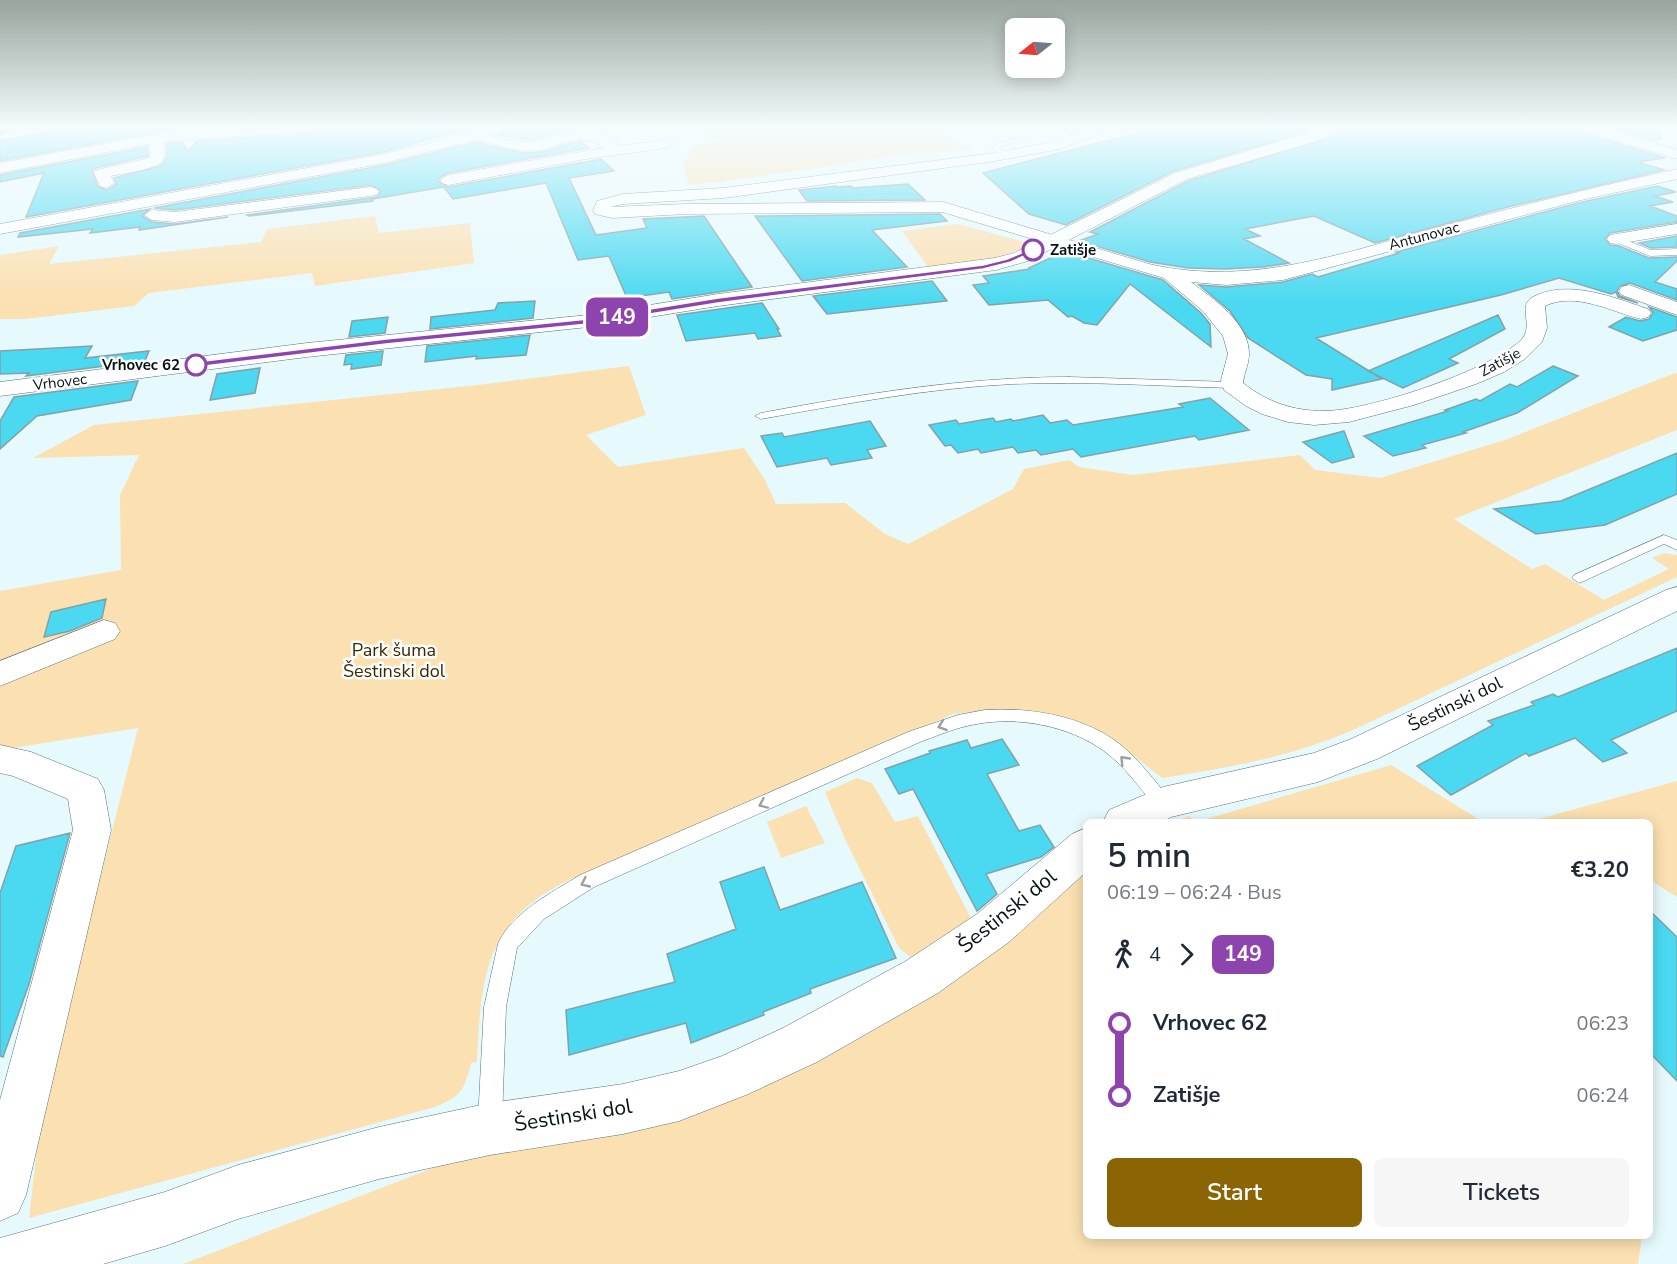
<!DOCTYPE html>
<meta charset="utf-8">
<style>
body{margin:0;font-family:"Nunito Sans",sans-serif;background:#f6f6f7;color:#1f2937;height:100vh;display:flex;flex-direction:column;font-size:22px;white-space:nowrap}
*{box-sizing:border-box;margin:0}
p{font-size:20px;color:#747a83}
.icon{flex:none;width:33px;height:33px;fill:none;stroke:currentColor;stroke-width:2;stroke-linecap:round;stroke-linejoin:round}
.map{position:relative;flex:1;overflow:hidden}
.drawer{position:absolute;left:1083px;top:819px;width:570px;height:420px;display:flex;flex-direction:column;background:#fff;border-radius:9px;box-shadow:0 3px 15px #0003}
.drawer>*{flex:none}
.badge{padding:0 12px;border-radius:9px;font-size:21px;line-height:39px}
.needle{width:39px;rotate:253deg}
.buttons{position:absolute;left:1005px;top:18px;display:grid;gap:12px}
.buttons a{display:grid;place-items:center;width:60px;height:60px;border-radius:9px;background:#fff;box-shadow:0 3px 15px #0003;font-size:30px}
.map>.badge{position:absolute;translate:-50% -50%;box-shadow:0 0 0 3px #fff}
.legs{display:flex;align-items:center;gap:9px;height:66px;padding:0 24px;font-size:20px}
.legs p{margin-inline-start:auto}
.headline{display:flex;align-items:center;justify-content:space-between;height:102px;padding:0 24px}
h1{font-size:33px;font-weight:600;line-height:45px}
.cta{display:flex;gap:12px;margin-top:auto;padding:12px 24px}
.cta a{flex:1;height:69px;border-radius:9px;background:#8b6405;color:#fff;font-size:24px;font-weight:600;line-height:69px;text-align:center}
.cta a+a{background:#f6f6f7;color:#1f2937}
ul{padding:0 24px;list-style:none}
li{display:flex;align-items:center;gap:21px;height:72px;font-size:22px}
li i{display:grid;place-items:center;width:9px;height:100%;margin:0 8px;background:currentColor}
li i::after{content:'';width:15px;height:15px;margin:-8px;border:4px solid;border-radius:50%;background:#fff}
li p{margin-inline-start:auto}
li:first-child i{background:linear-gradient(#0000 50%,currentColor 0)}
li:last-child i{background:linear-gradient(currentColor 50%,#0000 0)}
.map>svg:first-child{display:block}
.green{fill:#fbe0b1}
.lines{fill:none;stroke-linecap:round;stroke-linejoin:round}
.stream{stroke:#866926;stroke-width:4}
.building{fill:#4ad9f0;stroke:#83a1a7;stroke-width:1.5}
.lane-casing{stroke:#567277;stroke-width:1}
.street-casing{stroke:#567277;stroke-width:1}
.secondary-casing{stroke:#567277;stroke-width:1}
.lane{fill:#fff;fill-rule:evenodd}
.street{fill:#fff;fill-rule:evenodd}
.secondary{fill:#fff;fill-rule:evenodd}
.oneway{stroke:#9ca0a1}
.line-1{fill:#8e44ad;stroke:#fff;stroke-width:1.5}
.stop-1-dot{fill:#fff;stroke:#8e44ad;stroke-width:3}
.labels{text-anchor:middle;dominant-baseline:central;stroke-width:5;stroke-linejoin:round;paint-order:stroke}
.far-street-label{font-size:15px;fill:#071214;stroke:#fff}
.far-stop-label{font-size:15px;font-weight:bold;fill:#071214;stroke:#fff;text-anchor:start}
.park-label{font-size:18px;fill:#3b2800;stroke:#fff}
.street-label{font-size:18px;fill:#071214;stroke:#fff}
.near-street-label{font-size:21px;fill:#071214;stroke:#fff}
</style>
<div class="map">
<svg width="1677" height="1264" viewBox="0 0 1677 1264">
<rect width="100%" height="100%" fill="#e6f9fd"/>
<path class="green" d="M701,126H940L941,133L973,149C949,153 924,152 899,155C829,164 759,179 688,185L683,165L694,146L722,140L703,134Z
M375,216L379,233L470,223L474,263L315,286L312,273L149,293L134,306L25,319H0V255L59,246L49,264L261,242L267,229Z
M958,224L1032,244C998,261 965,264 928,267L902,231Z
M629,366L646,415L586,435L618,467L744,448L765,480L776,504L845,503L885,534L908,544L1013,489L1024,469L1069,460L1079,467L1133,475L1300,455L1315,470L1380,478L1505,440L1675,373H1677V430L1454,519L1532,569L1545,564L1604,600L1669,569L1652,558L1664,553L1677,555V577L1351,731C1290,757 1227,768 1162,778C1090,720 1046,703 953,714L571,879C485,920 481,975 477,1062L471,1063C464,1091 461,1096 435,1107L29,1218L41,1113L138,728L0,750V591L121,570L120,495L139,455L33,458L94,425L478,385Z
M1391,765L1483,822H1175L1189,816L1196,822Z
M857,778L872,783L895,822L918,816L974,924L918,963L899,948L844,837L825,792Z
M1677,781V897L1653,882L1650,883V822H1528Z
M806,806L825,843L781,858L767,822Z
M1086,870V1236H1642L1638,1264H183L467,1155L612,1130Z"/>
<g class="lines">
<path class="stream" d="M0,133L16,126"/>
</g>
<path class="building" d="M97,126H113L118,132L152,126H171L173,129L0,161V141L69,127L76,130Z
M328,126H478L384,152L26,217L44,173L0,182V175L147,147L148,156L96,168L92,171L98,187L107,190L116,184L114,178L161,166L167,157L166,143L182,142L188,151L197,141L319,132Z
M511,126H541L569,131L531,140L496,135Z
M1163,126H1306L1314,129L1174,171L1066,225L1029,214L983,173Z
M1367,126L1401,134L1402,126H1574L1577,131L1665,158L1638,162L1664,170L1504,208L1375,243L1314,216L1245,229L1260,236L1244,239L1289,263L1263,267L1225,269L1188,268L1150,262L1079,241L1098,234L1090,232L1188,181Z
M1608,126H1660L1661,139L1654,140Z
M580,141L589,148L448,173L439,178L438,181L448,187L601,159L614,171L569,178L596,235L647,228L643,219L704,216L752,287L672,299L669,292L627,298L609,256L578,260L546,183L453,199L444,187L373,199V201L249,216L247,215L377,197L381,191L371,185L175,210L154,208L385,165L475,142L522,153L542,152Z
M908,184L925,200L807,201L799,190L836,186L838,187L851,186L853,188Z
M1657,186L1676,192L1655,196L1673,202L1650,206L1677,216V222L1610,233L1605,239L1610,245L1619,246L1649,258L1677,257V261L1655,282L1677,289V300L1630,283L1620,286L1617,291L1620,296L1638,303L1618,297L1616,292L1611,294L1559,278L1501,295L1316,338L1382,379L1332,390V379L1306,375L1248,338L1230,311L1199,285L1226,287L1283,282L1312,274L1318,277L1399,253L1396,252L1578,203Z
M150,209L142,216L152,222L175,224L228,217L139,230L140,227L90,233L93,229L18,237L20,233Z
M940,214L947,221L872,230L907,267L802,281L755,216Z
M1677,236V247L1651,248L1639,243Z
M1065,251L1163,280L1201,313L1210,324L1211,347L1130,284L1097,325L1084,323L1072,316L1068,317L1048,300L989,305L973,285L989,283L983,276L1030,269L1029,268Z
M932,281L947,301L827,314L813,296Z
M535,301L533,318L430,329L431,317L495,310L498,303Z
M762,303L779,329H777L781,336L758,339L755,333L686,341L677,315Z
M1649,307L1677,317V330L1643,341L1609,327L1626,317L1640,321L1649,319L1653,313Z
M1498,315L1505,329L1449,359L1458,363L1403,388L1368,371Z
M388,317L385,333L349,337L352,321Z
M530,335L526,355L476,359L477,356L425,362L427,346Z
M92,346L85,358L149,351L145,361L26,376L29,373L0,374V351Z
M383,351L381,365L351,369L352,364L344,365L346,355Z
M1553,366L1578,376L1517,413L1463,432L1466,433L1422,445L1426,448L1393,456L1364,436L1448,411L1445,410L1476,399L1480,401L1510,384L1517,387Z
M260,368L255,393L210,400L217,374Z
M138,381L131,400L37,416L0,449V421L14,397Z
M1210,398L1249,430L1199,440L1195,436L1081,457L1073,449L1041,455L1036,450L1018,453L1013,447L981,453L978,449L958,453L951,445L945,446L929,425L956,420L959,424L993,418L996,422L1011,419L1013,421L1043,415L1050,423L1067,420L1073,425L1183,407L1179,404Z
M870,421L886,446L867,450L872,458L831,465L827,458L777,467L761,436L782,433L784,437Z
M1344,431L1354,457L1332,463L1303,442Z
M1677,453V494L1605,525L1536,534L1494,509L1561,501Z
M106,599L102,618L70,631L44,637L51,612Z
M1677,648V711L1611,740L1627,753L1603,762L1575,738L1529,756L1526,753L1451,795L1417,766L1493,725L1488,721L1534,705L1531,702L1553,694L1558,697Z
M1002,739L1019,765L987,774L1019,831L1040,825L1054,847L1041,857L986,874L997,894L977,911L913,789L899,794L885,769L930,753L929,751L967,740L971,748Z
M70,833L29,984L3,1057L0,1056V893L16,846Z
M764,867L780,910L862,882L896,958L810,989L811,993L763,1012L764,1015L691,1043L686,1023L569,1055L566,1010L675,982L667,954L736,929L720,882Z
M1650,911L1677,937V1081L1650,1053Z"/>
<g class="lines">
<g class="lane-casing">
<path id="lane" d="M1032,126H1039L1025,139L999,147L1006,157H1002L991,146L1021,137Z
M1616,236L1651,250L1677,249V255L1650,256L1613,241L1612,239Z
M1069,377L1232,382L1237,385L1232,388C1159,386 1086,381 1013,384C928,388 845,404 761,419L755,416L761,413C863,394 964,377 1069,377Z
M1664,535L1677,540V550L1664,544L1584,581L1579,583L1572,578L1574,575Z
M985,710C1030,707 1086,716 1122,746C1140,761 1154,780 1169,798L1172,803L1169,808L1163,810L1157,808C1140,789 1125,766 1104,751C1070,726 1018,716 977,724C957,727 939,735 920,742L594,887L544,919L517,948L506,1007L502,1121L498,1129L490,1133L482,1129L478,1121L484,1007L498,944C511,913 553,892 580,875L908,732L958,715Z"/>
</g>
<g class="street-casing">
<path id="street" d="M0,126H9L0,131Z
M245,126H326L319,130L163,141C164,147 166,156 163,161C158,169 121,174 111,176L114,183L106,188L100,186L94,173L97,170L145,159L150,157L149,144L0,173V163L174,131Z
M487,126H509L489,135C503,139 517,143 531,142C564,140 589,116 619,146L666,140L673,144L666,148L586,159L448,185L442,183L440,180L448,175L604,148L595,142L580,139L541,150L522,151L475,140L384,163L0,234V224L384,154L439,141Z
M1098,126H1119L1060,149L995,161L724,198L623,204L610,207L686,204L943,202L1149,264C1253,288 1348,251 1447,225C1524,205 1600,186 1677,169V179L1577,201L1283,280L1226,285L1191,282C1213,299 1250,323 1249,355C1249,364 1244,373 1243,383C1267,402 1293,411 1324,411C1368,411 1488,371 1520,341C1537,325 1513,304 1537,295C1572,280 1615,298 1648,309L1651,313L1648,317L1641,319C1612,312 1575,291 1545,306L1547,328L1542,342L1525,359L1504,372L1476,384L1414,405L1349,422L1314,425L1288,422L1262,414L1246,406L1224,390L1221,380L1228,354L1223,336L1203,311L1164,278L942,212L686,214L612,218L595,214L593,210L597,201L623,194L724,188L995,153L1052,142Z
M1576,126H1599L1677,150V159L1578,129Z
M371,187L377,189L379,192L377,195L175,222L152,220L144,215L152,210L175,212Z
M1677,224V234L1616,244L1610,243L1607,239L1610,235L1616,234Z
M1629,285L1677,302V315L1622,295L1619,291L1622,287Z
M104,620L115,623L120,631L115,639L0,686V661Z
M0,745L31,752L98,779L104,790L111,830L26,1195L18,1213L0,1221V1100L73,830L68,799L13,776L0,773Z"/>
</g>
<g class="secondary-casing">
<path id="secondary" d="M1330,126H1351L1314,142L1187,179L1028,261L996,270L718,306L588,327L307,357L0,396V382L307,343L588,315L718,294L995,258L1014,253L1175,173Z
M1677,587V611L1377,759L1318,782L1171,817L1162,822H1103L1109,810L1163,787L1314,753L1351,739L1666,590Z
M1086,828V872L1009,942L938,993L817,1062L746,1095L679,1121L623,1134L490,1155L379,1179L238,1219L165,1246L103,1264H0V1238L165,1192L238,1165L379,1127L490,1103L623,1084L679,1071L722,1056L783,1028L906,961L977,914L1072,834Z"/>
</g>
<use href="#lane" class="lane"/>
<use href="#street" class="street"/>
<use href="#secondary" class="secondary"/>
</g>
<defs><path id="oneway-chevron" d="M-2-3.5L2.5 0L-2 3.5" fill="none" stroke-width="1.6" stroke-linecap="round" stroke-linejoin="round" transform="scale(1.5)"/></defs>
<g class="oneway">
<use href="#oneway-chevron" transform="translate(942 726) rotate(161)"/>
<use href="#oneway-chevron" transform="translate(1124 760) rotate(-134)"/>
<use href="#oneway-chevron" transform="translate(763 804) rotate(156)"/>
<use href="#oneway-chevron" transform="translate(585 883) rotate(155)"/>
</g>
<linearGradient id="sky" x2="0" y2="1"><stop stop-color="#97a59d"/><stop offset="0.42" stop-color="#f4fcfe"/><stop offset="1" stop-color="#f4fcfe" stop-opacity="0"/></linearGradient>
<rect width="1677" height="303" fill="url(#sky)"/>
<path class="line-1" d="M1031,249L1037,250L1011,262L983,269L718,303L588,324L386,344L196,367L192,365L196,362L386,339L588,319L718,298L983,265L1007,259Z"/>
<g class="stop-1-dot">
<circle cx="1033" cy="250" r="10"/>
<circle cx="196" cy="365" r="10"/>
</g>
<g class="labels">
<g class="far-street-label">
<text transform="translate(1424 236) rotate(-15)">Antunovac</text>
<text transform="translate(1500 362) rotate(-28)">Zatišje</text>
<text transform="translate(60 382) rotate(-7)">Vrhovec</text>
</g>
<g class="far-stop-label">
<text x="1050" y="250">Zatišje</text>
<text x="180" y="365" text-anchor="end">Vrhovec 62</text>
</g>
<g class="park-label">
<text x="394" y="650">Park šuma<tspan x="394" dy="21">Šestinski dol</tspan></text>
</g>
<g class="street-label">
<text transform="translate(1455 704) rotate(-26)">Šestinski dol</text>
</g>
<g class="near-street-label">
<text transform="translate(1007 911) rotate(-39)">Šestinski dol</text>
<text transform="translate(573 1115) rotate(-9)">Šestinski dol</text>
</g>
</g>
</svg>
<div class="buttons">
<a><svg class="needle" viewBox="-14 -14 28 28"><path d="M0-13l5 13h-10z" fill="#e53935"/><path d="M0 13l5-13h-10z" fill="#747a83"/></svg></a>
</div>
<b class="badge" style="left:617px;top:317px;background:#8e44ad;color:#fff">149</b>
<section class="drawer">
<div class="headline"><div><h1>5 min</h1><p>06:19 – 06:24 · Bus</p></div><b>€3.20</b></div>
<div class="legs"><svg class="icon" aria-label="walk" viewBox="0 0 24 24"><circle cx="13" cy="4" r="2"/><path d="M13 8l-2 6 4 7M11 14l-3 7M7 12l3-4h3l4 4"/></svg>4<svg class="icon" aria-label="forward" viewBox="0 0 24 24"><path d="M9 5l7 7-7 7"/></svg><b class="badge" style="background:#8e44ad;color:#fff">149</b></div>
<ul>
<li><i style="color:#8e44ad"></i><b>Vrhovec 62</b><p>06:23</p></li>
<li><i style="color:#8e44ad"></i><b>Zatišje</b><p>06:24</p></li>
</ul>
<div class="cta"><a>Start</a><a>Tickets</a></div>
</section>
</div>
